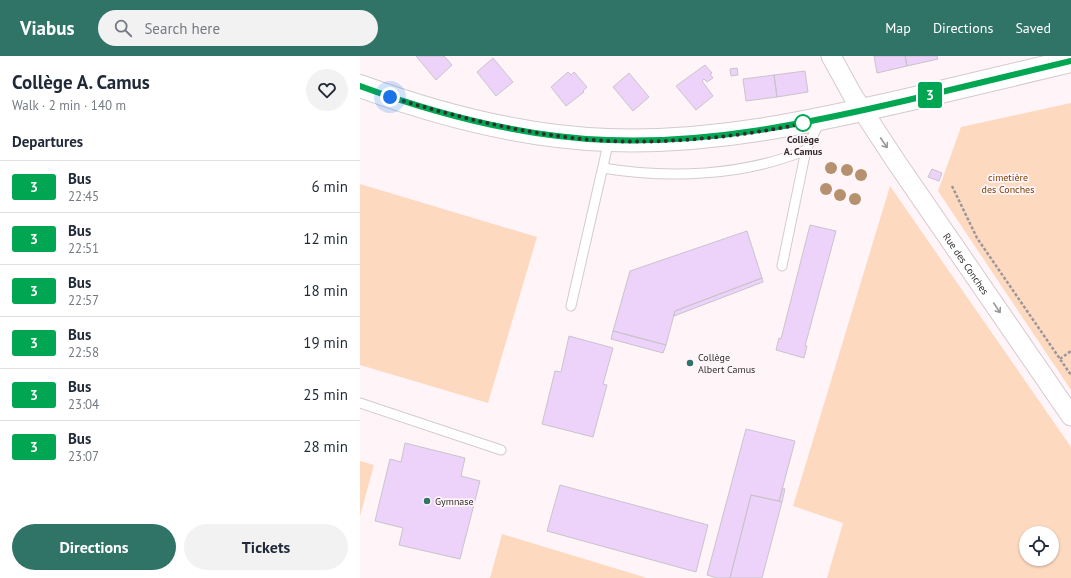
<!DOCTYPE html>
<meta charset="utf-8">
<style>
body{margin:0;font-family:"PT Sans",sans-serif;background:#f2f2f3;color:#1f2937;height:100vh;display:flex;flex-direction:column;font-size:15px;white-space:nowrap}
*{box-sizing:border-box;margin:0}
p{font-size:13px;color:#747a83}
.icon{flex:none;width:22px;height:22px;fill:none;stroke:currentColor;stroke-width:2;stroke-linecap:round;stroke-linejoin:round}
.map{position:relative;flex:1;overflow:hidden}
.details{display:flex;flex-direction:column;background:#fff;width:360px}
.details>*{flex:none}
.badge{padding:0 8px;border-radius:3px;font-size:14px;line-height:26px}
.controls{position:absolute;left:659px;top:470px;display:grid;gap:8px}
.controls a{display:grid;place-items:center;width:40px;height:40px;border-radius:50%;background:#fff;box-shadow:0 1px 3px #0004;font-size:20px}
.you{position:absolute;width:20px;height:20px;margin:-10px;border:3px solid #fff;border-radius:50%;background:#1a73e8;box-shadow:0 0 0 6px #1a73e833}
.map>.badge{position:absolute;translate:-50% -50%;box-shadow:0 0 0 2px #fff}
h2{padding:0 12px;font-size:15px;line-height:36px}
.round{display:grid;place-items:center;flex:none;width:42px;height:42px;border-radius:21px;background:#f2f2f3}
.head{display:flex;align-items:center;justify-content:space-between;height:68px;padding:0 12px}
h1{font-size:19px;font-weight:700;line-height:30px}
.button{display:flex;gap:8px;margin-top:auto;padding:8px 12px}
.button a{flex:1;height:46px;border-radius:24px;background:#307468;color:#fff;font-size:16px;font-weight:700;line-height:46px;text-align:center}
.button a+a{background:#f2f2f3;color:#1f2937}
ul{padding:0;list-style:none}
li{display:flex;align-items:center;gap:12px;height:52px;padding:0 12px;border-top:1px solid #e0e1e3}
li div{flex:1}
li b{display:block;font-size:15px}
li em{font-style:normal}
li .badge{min-width:44px;font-weight:700;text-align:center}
header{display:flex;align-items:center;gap:24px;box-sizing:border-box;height:56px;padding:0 20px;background:#307468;color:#fff}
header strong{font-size:19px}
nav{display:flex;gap:22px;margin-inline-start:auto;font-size:14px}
.search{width:280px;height:36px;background:#f2f2f3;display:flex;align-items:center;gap:10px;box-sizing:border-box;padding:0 14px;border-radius:22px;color:#747a83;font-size:15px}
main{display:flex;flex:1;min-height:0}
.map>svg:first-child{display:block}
.green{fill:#fdd9c0;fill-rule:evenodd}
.building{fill:#edd2fa;stroke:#c9c4cc}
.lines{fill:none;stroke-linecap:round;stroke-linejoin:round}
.lane-casing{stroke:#d4cace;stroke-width:11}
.street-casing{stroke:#d4cace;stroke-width:21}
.secondary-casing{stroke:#d4cace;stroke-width:24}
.path{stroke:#9d9699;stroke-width:2.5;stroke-dasharray:3 2;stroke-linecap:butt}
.lane{stroke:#fff;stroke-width:9}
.street{stroke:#fff;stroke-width:19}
.secondary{stroke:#fff;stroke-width:22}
.tree{fill:#b69170}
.oneway{stroke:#989698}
.line-casing{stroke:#fff;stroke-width:9}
.line{stroke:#00a651;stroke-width:6}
.walk{stroke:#322e30;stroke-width:4;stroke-dasharray:0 7.2}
.stop-dot{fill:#fff;stroke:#00a651;stroke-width:2}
.poi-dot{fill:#307468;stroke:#fff5f9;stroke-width:1.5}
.labels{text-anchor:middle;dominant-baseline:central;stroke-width:3.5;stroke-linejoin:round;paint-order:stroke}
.stop-label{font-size:10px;font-weight:bold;fill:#322e30;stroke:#fff5f9}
.park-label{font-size:10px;fill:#7b3f00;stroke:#fff5f9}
.street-label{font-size:10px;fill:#322e30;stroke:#fff5f9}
.poi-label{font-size:10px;fill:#322e30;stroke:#fff5f9;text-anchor:start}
</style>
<header>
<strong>Viabus</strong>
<div class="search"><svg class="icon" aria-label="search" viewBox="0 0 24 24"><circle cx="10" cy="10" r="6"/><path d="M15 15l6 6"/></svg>Search here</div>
<nav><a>Map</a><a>Directions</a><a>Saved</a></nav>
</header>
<main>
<section class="details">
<div class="head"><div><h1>Collège A. Camus</h1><p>Walk · 2 min · 140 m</p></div><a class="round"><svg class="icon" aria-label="heart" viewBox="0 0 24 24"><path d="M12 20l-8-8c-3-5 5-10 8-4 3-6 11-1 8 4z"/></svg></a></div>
<h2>Departures</h2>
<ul>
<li><span class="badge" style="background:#00a651;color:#fff">3</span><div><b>Bus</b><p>22:45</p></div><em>6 min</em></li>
<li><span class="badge" style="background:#00a651;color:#fff">3</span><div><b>Bus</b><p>22:51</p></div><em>12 min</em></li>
<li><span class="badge" style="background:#00a651;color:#fff">3</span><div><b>Bus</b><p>22:57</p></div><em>18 min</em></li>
<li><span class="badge" style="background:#00a651;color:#fff">3</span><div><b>Bus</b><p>22:58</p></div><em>19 min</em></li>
<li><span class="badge" style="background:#00a651;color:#fff">3</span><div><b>Bus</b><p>23:04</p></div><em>25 min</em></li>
<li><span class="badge" style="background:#00a651;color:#fff">3</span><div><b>Bus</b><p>23:07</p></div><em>28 min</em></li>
</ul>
<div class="button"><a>Directions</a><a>Tickets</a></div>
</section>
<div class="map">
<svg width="711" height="522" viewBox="0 0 711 522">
<rect width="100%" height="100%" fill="#fff5f9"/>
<path class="green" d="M711,47V334L578,135L601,71Z
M0,128L177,181L128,347L0,309Z
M530,130L711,391V522H467L483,467L433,450ZM666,477H692V503H666Z
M0,405L14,409L0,460Z
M142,478L287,522H130Z"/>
<path class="building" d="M56,0H84L92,9L76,24Z
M514,0H545L547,10L517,17Z
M545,0H577L578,3L547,10Z
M133,2L153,26L136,40L117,16Z
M345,9L352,17L350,18L353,22L347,26L344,23L342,25L353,40L336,54L316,30Z
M377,12L378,19L371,20L370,13Z
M445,15L448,36L417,41L414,19Z
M208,16L211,19L214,16L227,31L223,35L224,36L206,50L191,31Z
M269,17L289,41L273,55L253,31Z
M414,19L417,41L386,45L383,23Z
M572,113L582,117L579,125L568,121Z
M450,169L476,175L445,290H447L444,302L416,294L419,282L421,283Z
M387,175L402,222L315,255L306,289L253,275L270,215Z
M402,222L403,226L314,260L315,255Z
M253,275L306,289L303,297L251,283Z
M209,280L253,292L243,328L247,329L233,381L182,368L195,315L201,316Z
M386,373L435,385L419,445L391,439L370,522H357L347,519Z
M45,387L105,402L101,420L120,425L100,503L39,489L43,472L15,465L30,403L41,406Z
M200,429L348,469L336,516L187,475Z
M423,432L425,433L422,446L419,445Z
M391,439L422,446L402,522H370Z"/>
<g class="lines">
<g class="lane-casing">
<path id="lane" d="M243,112C308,123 384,120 446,94
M422,210L446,94L460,65
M211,250L249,84
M0,347L141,394"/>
</g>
<g class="street-casing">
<g id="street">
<path id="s1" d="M471,0L493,40L537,107L711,360"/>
</g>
</g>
<g class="secondary-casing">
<path id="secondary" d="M0,30C79,59 164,81 248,84C352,88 451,66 551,43C604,30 658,18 711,5"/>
</g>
<path class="path" d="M592,130L617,182L711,319
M700,303L711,295"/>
<use href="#lane" class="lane"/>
<use href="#street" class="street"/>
<use href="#secondary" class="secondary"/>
</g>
<g class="tree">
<circle cx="471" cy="112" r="6"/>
<circle cx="487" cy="114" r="6"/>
<circle cx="501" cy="119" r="6"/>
<circle cx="466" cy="133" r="6"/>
<circle cx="480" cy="139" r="6"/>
<circle cx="495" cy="143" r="6"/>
</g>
<defs><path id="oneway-shaft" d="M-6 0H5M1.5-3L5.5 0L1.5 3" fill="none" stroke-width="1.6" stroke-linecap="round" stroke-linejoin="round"/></defs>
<g class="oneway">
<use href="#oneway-shaft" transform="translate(524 87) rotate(56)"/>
<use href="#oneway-shaft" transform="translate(637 252) rotate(56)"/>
</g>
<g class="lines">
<g class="line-casing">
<path id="line" d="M0,30C79,59 164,81 248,84C350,88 449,67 548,44C602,31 657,18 711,5"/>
</g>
<use href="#line" class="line"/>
<path class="walk" d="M30,41C93,60 156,76 222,83C291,90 377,82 445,67H443"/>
</g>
<circle class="stop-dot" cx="443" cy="67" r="8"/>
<g class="poi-dot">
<circle cx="330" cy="307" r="4"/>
<circle cx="67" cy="445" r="4"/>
</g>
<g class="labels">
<g class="stop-label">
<text x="443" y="83">Collège<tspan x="443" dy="12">A. Camus</tspan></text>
</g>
<g class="park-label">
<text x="648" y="121">cimetière<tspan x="648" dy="12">des Conches</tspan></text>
</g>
<g class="street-label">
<text stroke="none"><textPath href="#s1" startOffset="248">Rue des Conches</textPath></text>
</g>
<g class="poi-label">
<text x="338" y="301">Collège<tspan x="338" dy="12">Albert Camus</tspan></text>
<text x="75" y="445">Gymnase</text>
</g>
</g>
</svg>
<div class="controls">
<a><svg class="icon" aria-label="locate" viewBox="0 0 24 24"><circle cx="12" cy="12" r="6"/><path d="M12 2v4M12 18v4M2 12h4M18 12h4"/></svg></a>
</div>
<div class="you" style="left:30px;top:41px"></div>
<b class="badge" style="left:570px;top:39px;background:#00a651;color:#fff">3</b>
</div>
</main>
